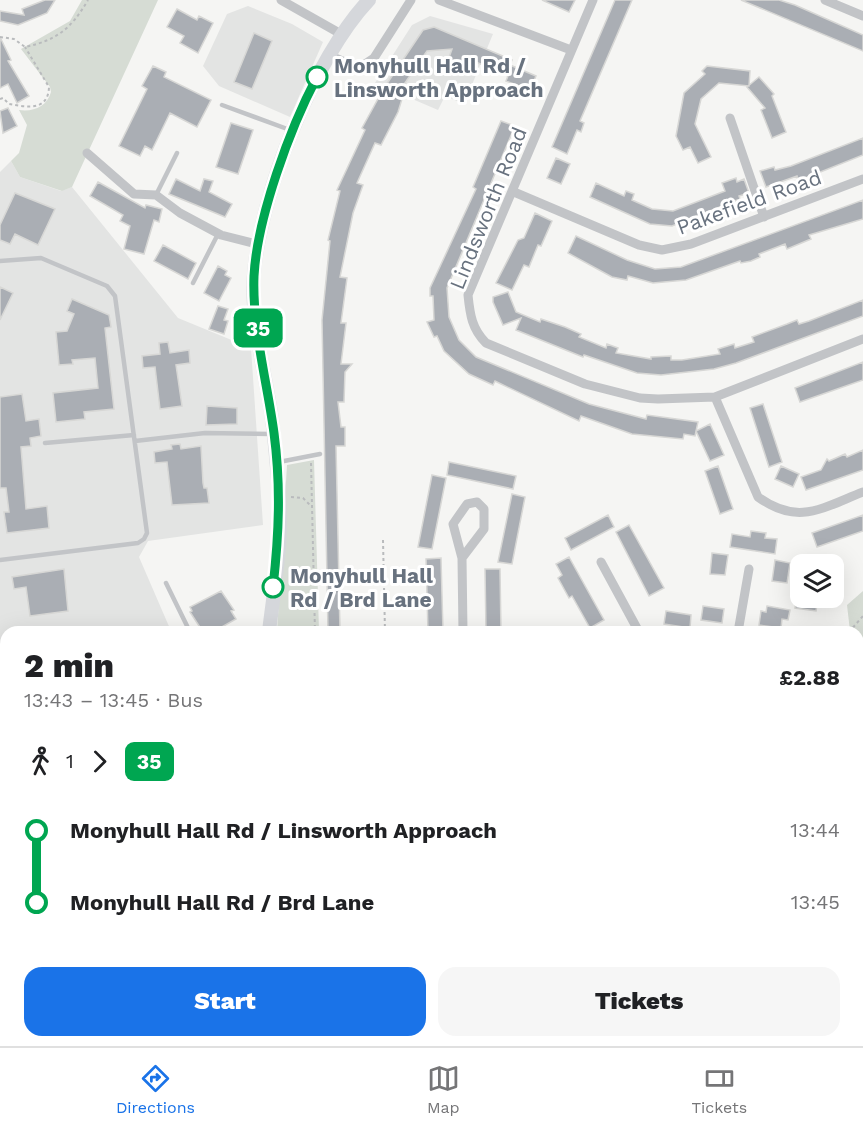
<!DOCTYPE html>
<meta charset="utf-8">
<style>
body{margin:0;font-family:"Work Sans",sans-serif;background:#f6f6f6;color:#202124;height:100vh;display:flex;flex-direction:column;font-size:22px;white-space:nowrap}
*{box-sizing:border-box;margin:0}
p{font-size:20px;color:#757577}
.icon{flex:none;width:33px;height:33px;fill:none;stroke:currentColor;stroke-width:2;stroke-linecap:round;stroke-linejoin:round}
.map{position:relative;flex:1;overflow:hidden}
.details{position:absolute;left:0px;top:626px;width:864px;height:422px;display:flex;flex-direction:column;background:#fff;border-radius:18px 18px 0 0;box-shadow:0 6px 24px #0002}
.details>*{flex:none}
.badge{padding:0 12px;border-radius:9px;font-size:21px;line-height:39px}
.tools{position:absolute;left:790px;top:554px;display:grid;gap:12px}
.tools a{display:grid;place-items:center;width:54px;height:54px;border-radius:12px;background:#fff;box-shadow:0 6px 24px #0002;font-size:30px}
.map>.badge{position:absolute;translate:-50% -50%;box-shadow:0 0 0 3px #fff}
.legs{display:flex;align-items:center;gap:9px;height:66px;padding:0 24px;font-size:20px}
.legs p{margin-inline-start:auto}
.overview{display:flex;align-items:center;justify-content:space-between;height:102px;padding:0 24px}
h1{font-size:33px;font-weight:800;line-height:45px}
.primary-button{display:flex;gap:12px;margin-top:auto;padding:12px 24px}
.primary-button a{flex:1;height:69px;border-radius:18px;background:#1a73e8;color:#fff;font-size:24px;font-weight:800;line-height:69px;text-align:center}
.primary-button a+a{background:#f6f6f6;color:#202124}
ul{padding:0 24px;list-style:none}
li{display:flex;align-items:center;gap:21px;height:72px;font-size:22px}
li i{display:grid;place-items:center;width:9px;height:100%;margin:0 8px;background:currentColor}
li i::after{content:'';width:15px;height:15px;margin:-8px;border:4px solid;border-radius:50%;background:#fff}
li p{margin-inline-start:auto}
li:first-child i{background:linear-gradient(#0000 50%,currentColor 0)}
li:last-child i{background:linear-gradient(currentColor 50%,#0000 0)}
.dock{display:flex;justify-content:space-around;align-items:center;height:84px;border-top:2px solid #e0e0e0;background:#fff;font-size:16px;color:#757577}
.dock a{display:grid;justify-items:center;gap:3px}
.dock .on{color:#1a73e8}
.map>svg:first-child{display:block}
.built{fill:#e3e4e3}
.green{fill:#d6dcd4}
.building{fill:#aaaeb4;stroke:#d7d7d5;stroke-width:1.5}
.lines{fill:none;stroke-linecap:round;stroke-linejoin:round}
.path{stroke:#b9bbbd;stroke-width:2;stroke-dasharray:3 3;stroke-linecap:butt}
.lane{stroke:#c2c4c7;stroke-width:4.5}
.street{stroke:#c2c4c7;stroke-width:9}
.secondary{stroke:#d5d7db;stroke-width:14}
.line-1-casing{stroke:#fff;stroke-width:14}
.line-1{stroke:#00a651;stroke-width:9}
.stop-1-dot{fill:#fff;stroke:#00a651;stroke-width:3}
.labels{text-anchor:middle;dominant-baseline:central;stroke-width:6;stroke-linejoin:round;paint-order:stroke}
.stop-label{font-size:21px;font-weight:bold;fill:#68727f;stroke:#fff;text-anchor:start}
.street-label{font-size:21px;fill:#68727f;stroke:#fff}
</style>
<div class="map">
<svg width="863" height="1046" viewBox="0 0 863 1046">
<rect width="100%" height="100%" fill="#f5f5f3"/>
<path class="built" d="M248,6L292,24L323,42L290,117L219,86L203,66L227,14Z
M430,16L493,34L464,104L445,96L438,110L375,83L412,25Z
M11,161L20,177L61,191L72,187L178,318L251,348L263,525L148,541L139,557L171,631L6,632V669L0,670V172Z"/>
<path class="green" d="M82,0H158L72,187L62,191L20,177L11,161L19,153L27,125L19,110C33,112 47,107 51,92L50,87L21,49L70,21Z
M314,460L319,631L277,632L287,465Z
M863,591V896L858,895V632L850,631L847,605Z
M858,1014H863V1046H485L484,1041H858Z
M343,1041H462V1046H325L326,1043Z"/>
<path class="building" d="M45,0H55L47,13L18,25L0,21V11L24,15L22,9Z
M542,0H575L569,12Z
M615,0H632L580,121L584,123L581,132L577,130L567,154L552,147Z
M741,0H779L795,5L863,35V51Z
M177,9L197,20L199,16L213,23L198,53L180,43L184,36L167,27Z
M434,27L512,60L510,65L536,76L530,90L506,81L508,76L469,59L465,69L447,63L452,49L427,51L396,96L402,99L398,112L381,145L375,143L357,183L363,185L353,213L340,277L347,278L341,323H346L341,364H352L345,372L344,402H338L341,427H345V446H336L340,632H328L322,320L330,241L328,240L340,191L337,190L365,130L362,128L384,88L423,30Z
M254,33L272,41L252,89L234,82Z
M0,37L11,60L8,61L29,96L17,103L8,84L0,88Z
M153,66L166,72L164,77L211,100L197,127L170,113L152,150L145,146L140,156L119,146L147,89L142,86Z
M707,66L750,71L749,86L719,83L701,99L695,124L711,157L698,163L690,147L683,150L676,136L684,93L705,74L702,71Z
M759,77L774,94L772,96L786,132L772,138L761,110L765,108L747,87Z
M8,108L17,126L3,133L0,111Z
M501,121L515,126L447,288L449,317L459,340L476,357L589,404L646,419L647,415L698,422L695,436L684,434L683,439L632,434L581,416L579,421L499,383L495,381L493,385L469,374L444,351L437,336L434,337L427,322L434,320L433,296H430V288L476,189L473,187Z
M231,123L253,130L238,174L216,167Z
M863,138V155L798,181L797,176L766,187L760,171L774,167L775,170L791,166Z
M556,158L570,164L561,184L547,178Z
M736,178L737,182L744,179L749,193L739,196L740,199L672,226L650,224L590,197L596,183L624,196L626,191L634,194L632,200L652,209L673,211L725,191L722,183Z
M176,179L200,191L204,179L213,181L209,192L232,204L225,217L169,194Z
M98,182L145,208L146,205L162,209L159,222L154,220L144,254L124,249L130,226L120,221L123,215L90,196Z
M15,193L55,209L38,245L15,234L10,244L0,240V225Z
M863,200V219L809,235L811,239L787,249L785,244L759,254L760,257L751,261L741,263L740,261L686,280L653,283L628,276L627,280L612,277L568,253L576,236L627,260L655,269L681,267Z
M535,213L552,221L541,246L538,245L529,267L524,265L512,290L496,283L518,240L524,238Z
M163,245L196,263L188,279L154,261Z
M218,266L227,271L225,275L231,278L219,301L204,293Z
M0,287L13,293L0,320Z
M508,292L516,312L540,322L541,319L565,327L581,334L579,337L606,348L607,344L618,348L616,353L651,359V357L671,356V360H682L720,354L718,349L734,344L735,348L754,342L752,337L787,324L797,320L799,324L809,321L863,300V316L736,363L714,369L661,375L637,373L584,355L583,357L516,330L521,318L503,325L493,302V297Z
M72,299L109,315L111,327L105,328L114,409L84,412L85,419L56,422L53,393L98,388L95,358L72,360L73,364L59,365L56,332L67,331L74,314L67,311Z
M218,306L228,309L224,320L228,321L224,334L209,329Z
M168,342L170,353L189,350L190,363L176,365L182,406L160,409L155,367L143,368L142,356L160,354L159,343Z
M863,362V380L800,402L795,388Z
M22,394L26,421L39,419L41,436L30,438L31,446L21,447L26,509L47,506L49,528L7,533L4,512H9L6,488H0V397Z
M763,404L782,462L769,467L750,408Z
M207,406L237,408V424L206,425Z
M710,424L724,455L710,461L696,431Z
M180,444L181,449L201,446L203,483L204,488H207L209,503L172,505L167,462L155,463L154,452L172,449L171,445Z
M863,450V470L806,490L801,477L821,470L827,459L829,461L845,454L847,457Z
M449,462L516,476L513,489L447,475Z
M718,466L733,509L720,514L705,471Z
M781,466L799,474L793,487L775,479Z
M432,475L446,478L432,549L418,547Z
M512,494L525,497L512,564L498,562Z
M608,515L614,527L571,550L565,538Z
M863,515V531L817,547L812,533Z
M629,525L664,588L649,596L616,532Z
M751,531L766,533L765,538L777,539L775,554L730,547L732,534L750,537Z
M712,553L728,555L725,575L710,574Z
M569,557L604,620L590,628L572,596L569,598L558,578L562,575L556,564Z
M441,558L443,632H428L426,559Z
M775,560L790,563L787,583L772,581Z
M64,569L68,611L30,616L26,587L14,589L12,577Z
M485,569H500L501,632H486Z
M221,591L234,610L231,611L236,619L213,632H203L190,612L192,611L190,607Z
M797,597H818L816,611L795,608Z
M703,606L724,609L722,623L701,620Z
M767,606L790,610L788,620L782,619L781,628L759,625L761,611L766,612Z
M666,611L691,615L690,628L664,624Z"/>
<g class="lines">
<path class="path" d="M0,37L14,39L25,47C57,40 71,29 88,0
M0,99L3,98L9,104C26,107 48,112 49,87L25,47
M311,463L315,632
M291,497L303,498L312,507
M383,540L385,632
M849,632L863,616
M858,637H863
M0,678H6
M858,926L863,927
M858,1016H863
M321,1041L322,1046
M573,1041L574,1046
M717,1041V1046
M264,1046L266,1041
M397,1046L456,1041"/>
<path class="lane" d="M222,105L290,130
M156,195L177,153
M0,261L41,258L107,286L115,296L147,533L144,539L138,543L0,560
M193,283L218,234
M135,441L205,433L271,434
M45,443L134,435
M279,462L320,454
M166,583L190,632
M0,1032V1043"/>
<path class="street" d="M281,0L341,34
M439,0L571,50
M593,0L468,295C470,315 472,329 486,343L585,384L640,398L658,399L715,397L863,339
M825,0L863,16
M328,55L359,68L374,58L411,0
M730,118L764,217
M87,153L134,194L156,195L180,213L221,235L260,245
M514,192L639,245L662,250L691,244L863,179
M715,397L758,497C798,526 822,508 863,492
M462,558L484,529V509L477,502L467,504L453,524L462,558L463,632
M601,562L639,632
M738,632L749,569
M0,828L6,827
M475,1041V1046
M626,1041V1046
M183,1046L189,1041"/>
<path class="secondary" d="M269,632C273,596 280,559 280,523C280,494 277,465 274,436C269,383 250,328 254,274C260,194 314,58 369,0
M285,1041L287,1046
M304,1041L305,1046"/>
</g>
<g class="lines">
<g class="line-1-casing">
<path id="line-1" d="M273,587C279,534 281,486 274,433C267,381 252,328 254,276C257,218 290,128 317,77"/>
</g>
<use href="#line-1" class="line-1"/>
</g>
<g class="stop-1-dot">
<circle cx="317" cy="77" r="10"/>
<circle cx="273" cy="587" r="10"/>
</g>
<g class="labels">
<g class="stop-label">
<text x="334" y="65">Monyhull Hall Rd /<tspan x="334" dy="24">Linsworth Approach</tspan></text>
<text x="290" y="575">Monyhull Hall<tspan x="290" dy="24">Rd / Brd Lane</tspan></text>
</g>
<g class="street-label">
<text transform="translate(749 202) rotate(-20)">Pakefield Road</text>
<text transform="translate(488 208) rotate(-68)">Lindsworth Road</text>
</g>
</g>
</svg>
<div class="tools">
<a><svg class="icon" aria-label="layers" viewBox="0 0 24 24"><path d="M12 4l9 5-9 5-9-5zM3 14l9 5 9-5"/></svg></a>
</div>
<b class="badge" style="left:258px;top:328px;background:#00a651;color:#fff">35</b>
<section class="details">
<div class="overview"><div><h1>2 min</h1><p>13:43 – 13:45 · Bus</p></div><b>£2.88</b></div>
<div class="legs"><svg class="icon" aria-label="walk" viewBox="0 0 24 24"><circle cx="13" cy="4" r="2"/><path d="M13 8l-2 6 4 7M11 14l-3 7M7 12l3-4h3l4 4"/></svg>1<svg class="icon" aria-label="forward" viewBox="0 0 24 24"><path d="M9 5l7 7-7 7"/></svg><b class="badge" style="background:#00a651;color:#fff">35</b></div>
<ul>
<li><i style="color:#00a651"></i><b>Monyhull Hall Rd / Linsworth Approach</b><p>13:44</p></li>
<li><i style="color:#00a651"></i><b>Monyhull Hall Rd / Brd Lane</b><p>13:45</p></li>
</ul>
<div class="primary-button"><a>Start</a><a>Tickets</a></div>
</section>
</div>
<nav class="dock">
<a class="on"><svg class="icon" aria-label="directions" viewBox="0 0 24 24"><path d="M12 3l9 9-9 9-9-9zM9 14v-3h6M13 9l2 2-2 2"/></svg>Directions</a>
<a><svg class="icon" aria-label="map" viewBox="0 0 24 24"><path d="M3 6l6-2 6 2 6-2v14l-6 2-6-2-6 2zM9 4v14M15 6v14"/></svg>Map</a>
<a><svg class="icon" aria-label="tickets" viewBox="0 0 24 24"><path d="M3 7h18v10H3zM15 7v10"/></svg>Tickets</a>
</nav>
